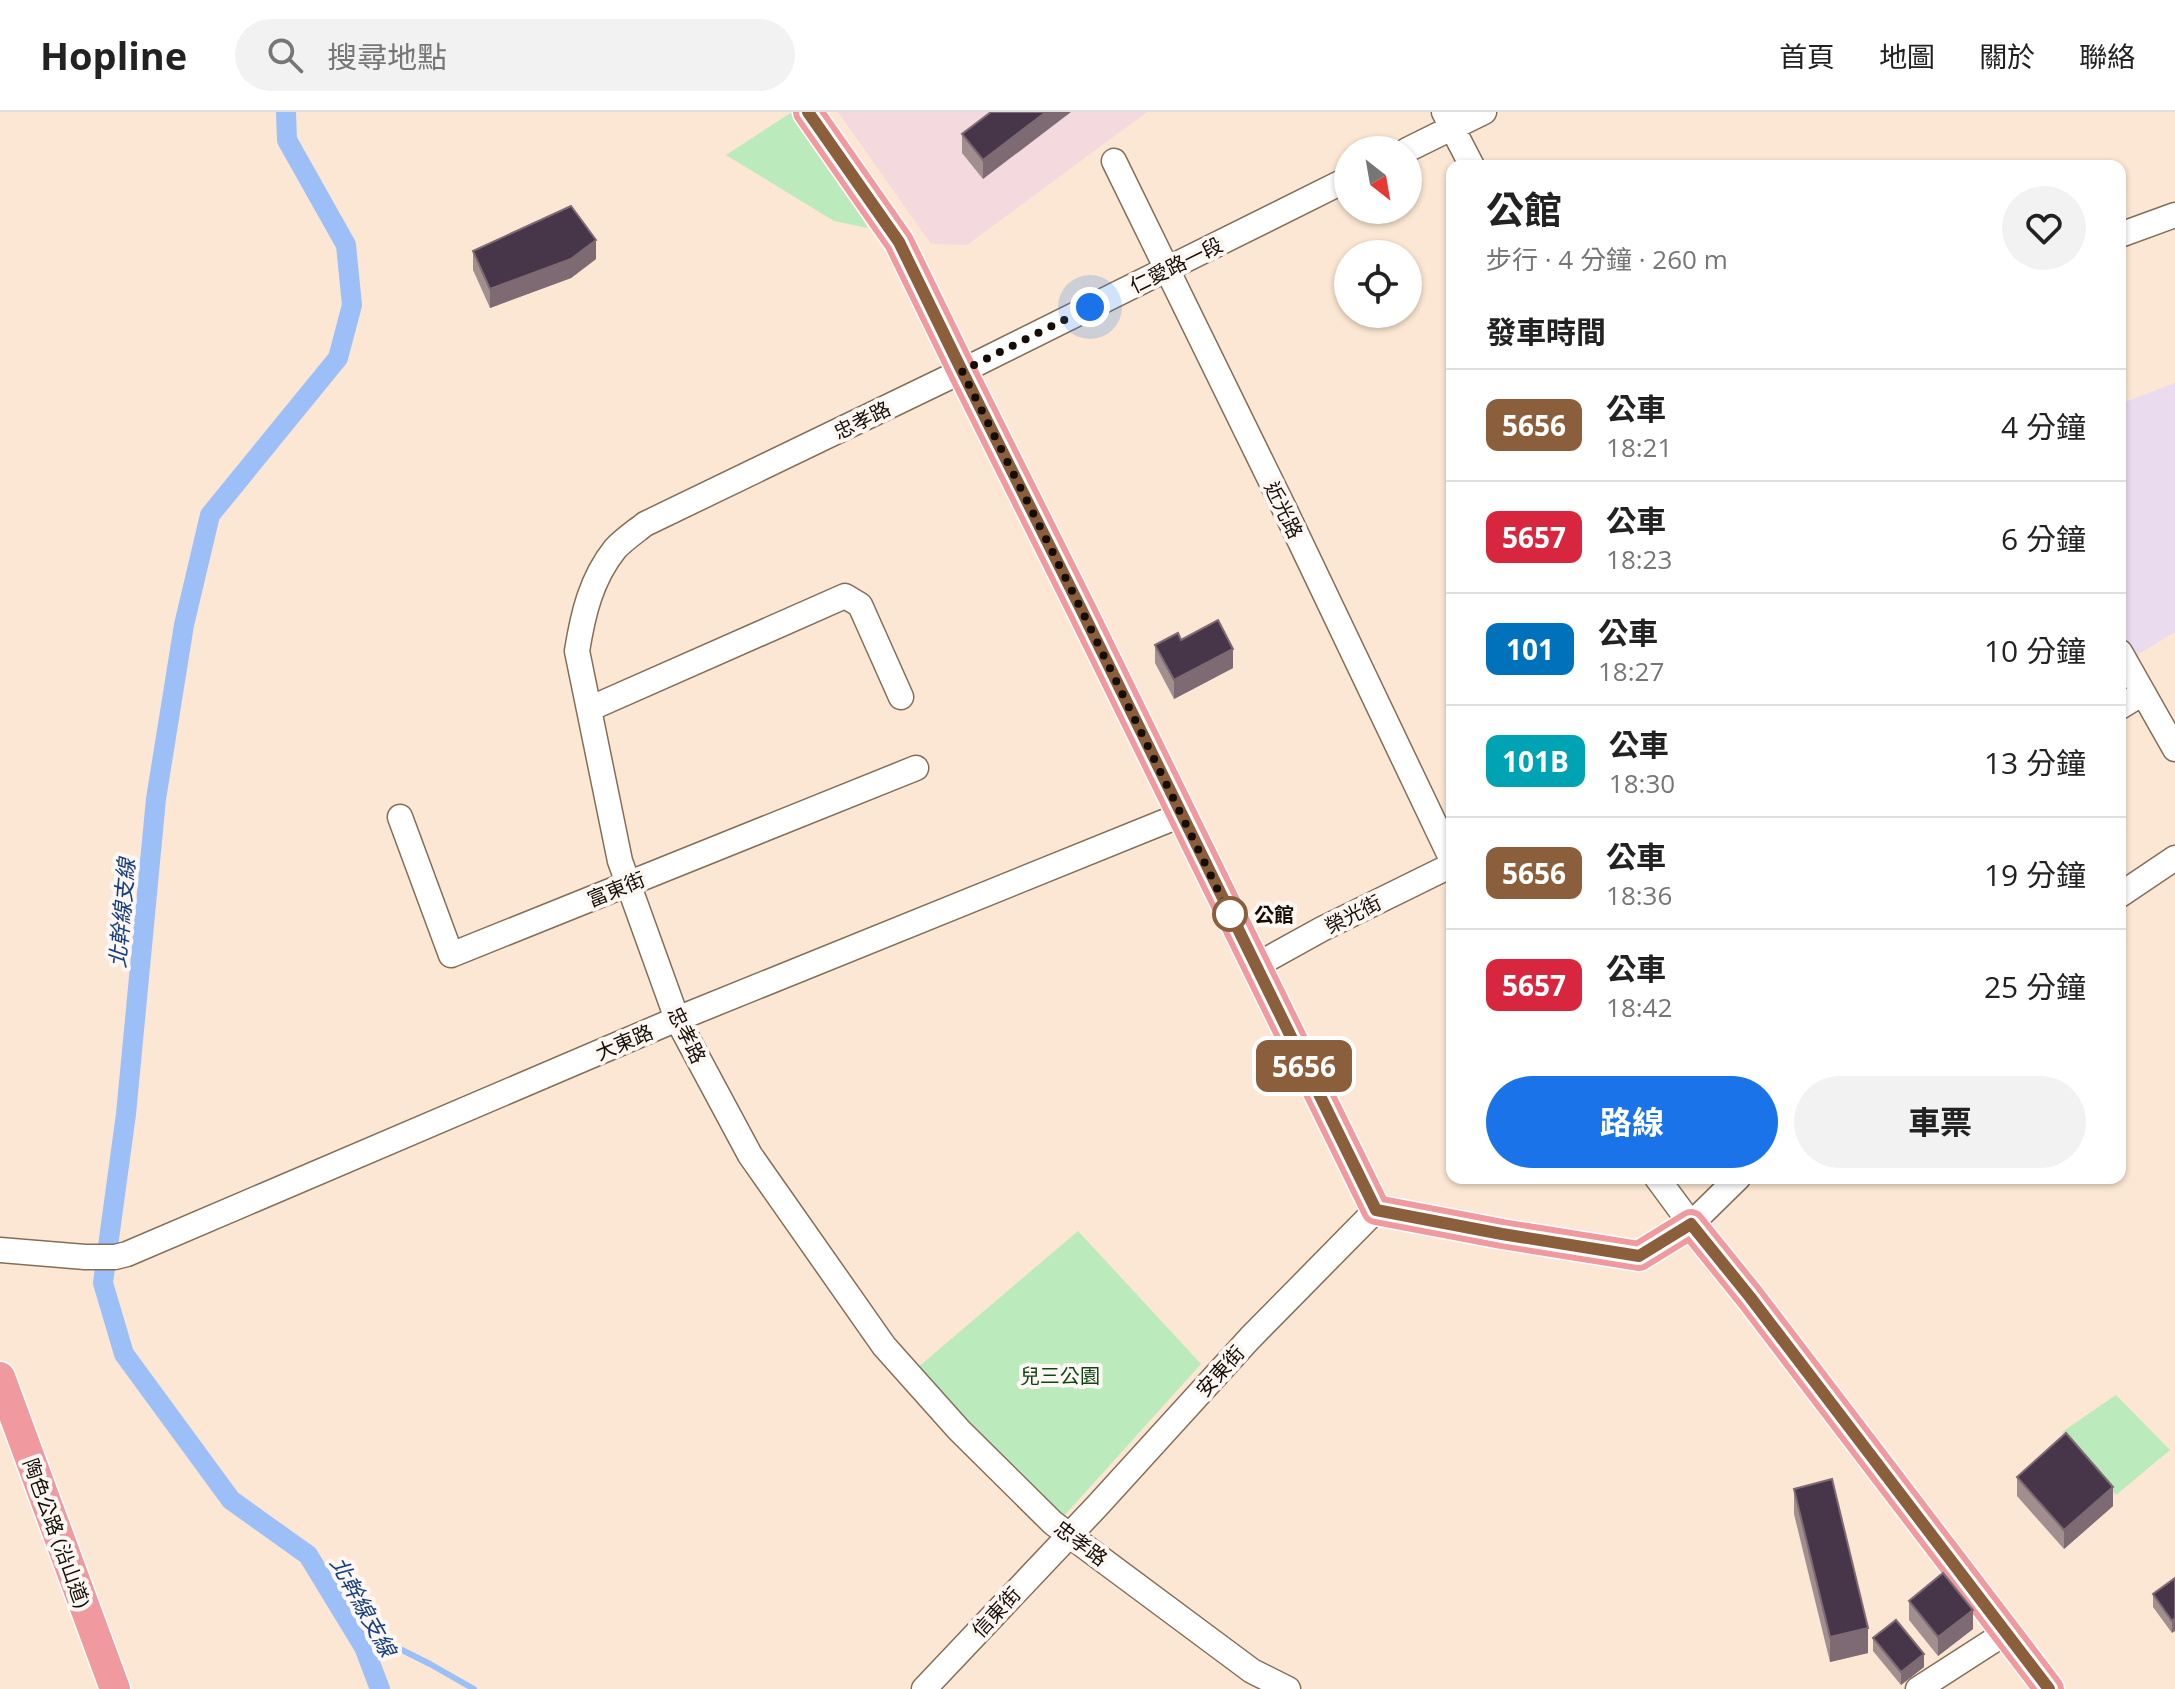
<!DOCTYPE html>
<html lang="zh-TW">
<meta charset="utf-8">
<style>
body{margin:0;font-family:"Open Sans","Noto Sans TC",sans-serif;background:#f2f2f2;color:#222;height:100vh;display:flex;flex-direction:column;font-size:30px;white-space:nowrap}
*{box-sizing:border-box;margin:0}
p{font-size:26px;color:#767676}
.icon{flex:none;width:44px;height:44px;fill:none;stroke:currentColor;stroke-width:2;stroke-linecap:round;stroke-linejoin:round}
.map{position:relative;flex:1;overflow:hidden}
.sheet{position:absolute;left:1446px;top:48px;width:680px;height:1024px;display:flex;flex-direction:column;background:#fff;border-radius:16px;box-shadow:0 2px 6px #0004}
.sheet>*{flex:none}
.badge{padding:0 16px;border-radius:12px;font-size:28px;line-height:52px}
.needle{width:52px;rotate:149deg}
.fabs{position:absolute;left:1334px;top:24px;display:grid;gap:16px}
.fabs a{display:grid;place-items:center;width:88px;height:88px;border-radius:50%;background:#fff;box-shadow:0 2px 6px #0004;font-size:40px}
.you{position:absolute;width:40px;height:40px;margin:-20px;border:6px solid #fff;border-radius:50%;background:#1a73e8;box-shadow:0 0 0 12px #1a73e833}
.map>.badge{position:absolute;translate:-50% -50%;box-shadow:0 0 0 4px #fff}
h2{padding:0 40px;font-size:30px;line-height:72px}
.round{display:grid;place-items:center;flex:none;width:84px;height:84px;border-radius:42px;background:#f2f2f2}
.summary{display:flex;align-items:center;justify-content:space-between;height:136px;padding:0 40px}
h1{font-size:38px;font-weight:700;line-height:60px}
.action{display:flex;gap:16px;margin-top:auto;padding:16px 40px}
.action a{flex:1;height:92px;border-radius:48px;background:#1a73e8;color:#fff;font-size:32px;font-weight:700;line-height:92px;text-align:center}
.action a+a{background:#f2f2f2;color:#222}
ul{padding:0;list-style:none}
li{display:flex;align-items:center;gap:24px;height:112px;padding:0 40px;border-top:2px solid #e0e0e0}
li div{flex:1}
li b{display:block;font-size:30px}
li em{font-style:normal}
li .badge{min-width:88px;font-weight:700;text-align:center}
header{display:flex;align-items:center;gap:48px;box-sizing:border-box;height:112px;padding:0 40px;background:#fff;border-bottom:2px solid #e0e0e0}
header strong{font-size:38px}
nav{display:flex;gap:44px;margin-inline-start:auto;font-size:28px}
.search{width:560px;height:72px;background:#f2f2f2;display:flex;align-items:center;gap:20px;box-sizing:border-box;padding:0 28px;border-radius:44px;color:#767676;font-size:30px}
.map>svg:first-child{display:block}
.commercial{fill:#eadbee}
.education{fill:#f4d9df}
.green{fill:#bbeabc}
.lines{fill:none;stroke-linecap:round;stroke-linejoin:round}
.stream{stroke:#9cbff8;stroke-width:6}
.canal{stroke:#9cbff8;stroke-width:20}
.minor-casing{stroke:#846e58;stroke-width:27}
.major-casing{stroke:#fff;stroke-width:33}
.minor{stroke:#fff;stroke-width:24}
.major{stroke:#f09a9f;stroke-width:30}
.wall{fill:#a18e8e}
.shaded-wall{fill:#7d6a72}
.building{fill:#473549;stroke:#7d6a72;stroke-width:2}
.line-casing{stroke:#fff;stroke-width:18}
.line{stroke:#8b5e3c;stroke-width:12}
.walk{stroke:#160d06;stroke-width:8;stroke-dasharray:0 14.4}
.stop-dot{fill:#fff;stroke:#8b5e3c;stroke-width:4}
.labels{text-anchor:middle;dominant-baseline:central;stroke-width:8;stroke-linejoin:round;paint-order:stroke}
.street-label{font-size:20px;fill:#160d06;stroke:#fcf7f2}
.stop-label{font-size:20px;font-weight:bold;fill:#160d06;stroke:#fcf7f2;text-anchor:start}
.park-label{font-size:20px;fill:#0f4616;stroke:#fcf7f2}
.water-label{font-size:22px;font-style:italic;fill:#173e80;stroke:#fcf7f2}
</style>
<header>
<strong>Hopline</strong>
<div class="search"><svg class="icon" aria-label="search" viewBox="0 0 24 24"><circle cx="10" cy="10" r="6"/><path d="M15 15l6 6"/></svg>搜尋地點</div>
<nav><a>首頁</a><a>地圖</a><a>關於</a><a>聯絡</a></nav>
</header>
<div class="map">
<svg width="2175" height="1577" viewBox="0 0 2175 1577">
<rect width="100%" height="100%" fill="#fbe7d3"/>
<path class="commercial" d="M2175,271V520L2137,543L2120,517V292Z"/>
<path class="education" d="M838,0H1147L967,133L931,132Z"/>
<path class="green" d="M792,0L821,37L868,116L834,109L726,43Z
M1078,1119L1201,1252L1063,1405L916,1257Z
M2116,1283L2170,1338L2116,1383L2062,1320Z"/>
<g class="lines">
<path class="stream" d="M350,1512L430,1552L474,1577"/>
<path class="canal" d="M286,0L287,28L346,133L352,193L338,246L210,403L184,513L156,687L126,1002L103,1171L124,1242L231,1388L308,1443L364,1535L380,1577"/>
<g class="minor-casing">
<path id="minor" d="M1444,0L1472,54
M1407,38L1484,0
M1114,49L1285,398L1452,748
M2120,123L2175,103
M2120,540L2175,637
M2120,595L2143,581
M589,597L845,484L860,493L901,585
M400,705L451,843L916,656
M2120,783L2175,746
M1255,854L1322,817L1452,753
M1657,1066L1691,1112L1738,1066
M0,1138L85,1145H115L127,1142L677,907L1181,703
M924,1577L1098,1393L1250,1226L1376,1098
M1288,1577L1252,1559L1053,1411L959,1318L884,1234L750,1043L677,907L620,749L577,539C583,502 591,467 615,437C623,428 635,420 645,412L962,259L1348,67
M1918,1577L2005,1521"/>
</g>
<g class="major-casing">
<path id="major" d="M808,0L899,130L962,259L1082,499L1376,1098L1502,1122L1639,1144L1691,1112L1750,1185L2049,1577
M0,1265L115,1577"/>
</g>
<use href="#minor" class="minor"/>
<use href="#major" class="major"/>
</g>
<path class="wall" d="M991,0L983,67L962,41V22Z
M473,139L596,147L571,166L490,196L473,158Z
M1181,528L1233,556L1174,587L1155,551V533Z
M2017,1365L2113,1394L2064,1437L2017,1384Z
M1794,1377L1868,1541L1830,1550L1794,1402Z
M2175,1466L2172,1521L2153,1495V1482Z
M1909,1489L1973,1517L1938,1544L1909,1508Z
M1873,1526L1924,1555L1901,1573L1873,1539Z"/>
<path class="shaded-wall" d="M1046,0H1071L983,67V48Z
M596,128V147L571,166L490,196V177Z
M1233,537V556L1174,587V568Z
M2113,1375V1394L2064,1437V1418Z
M1973,1498V1517L1938,1544V1525Z
M2175,1506V1519L2172,1521V1509Z
M1868,1516V1541L1830,1550V1525Z
M1924,1542V1555L1901,1573V1560Z"/>
<path class="building" d="M991,0H1046L983,48L962,22Z
M571,94L596,128L571,147L490,177L473,139Z
M1218,508L1233,537L1174,568L1155,533L1178,521L1181,528Z
M2066,1321L2113,1375L2064,1418L2017,1365Z
M1832,1367L1868,1516L1830,1525L1794,1377Z
M1943,1461L1973,1498L1938,1525L1909,1489Z
M2175,1466V1506L2172,1509L2153,1482Z
M1896,1508L1924,1542L1901,1560L1873,1526Z"/>
<g class="lines">
<g class="line-casing">
<path id="line" d="M808,0L899,130L962,259L1082,499L1376,1098L1502,1122L1639,1144L1691,1112L1750,1185L2049,1577"/>
</g>
<use href="#line" class="line"/>
<path class="walk" d="M1090,195L962,259L1082,499L1233,809L1230,802"/>
</g>
<circle class="stop-dot" cx="1230" cy="802" r="16"/>
<g class="labels">
<g class="street-label">
<text transform="translate(1176 153) rotate(-26)">仁愛路一段</text>
<text transform="translate(862 308) rotate(-26)">忠孝路</text>
<text transform="translate(1284 398) rotate(64)">近光路</text>
<text transform="translate(616 777) rotate(-22)">富東街</text>
<text transform="translate(1353 802) rotate(-27)">榮光街</text>
<text transform="translate(687 923) rotate(64)">忠孝路</text>
<text transform="translate(624 930) rotate(-23)">大東路</text>
<text transform="translate(1220 1259) rotate(-48)">安東街</text>
<text transform="translate(57 1421) rotate(70)">陶色公路 (沿山道)</text>
<text transform="translate(1081 1431) rotate(37)">忠孝路</text>
<text transform="translate(996 1500) rotate(-47)">信東街</text>
</g>
<g class="stop-label">
<text x="1254" y="802">公館</text>
</g>
<g class="park-label">
<text x="1060" y="1263">兒三公園</text>
</g>
<g class="water-label">
<text transform="translate(121 801) rotate(-85)">北幹線支線</text>
<text transform="translate(364 1494) rotate(61)">北幹線支線</text>
</g>
</g>
</svg>
<div class="fabs">
<a><svg class="needle" viewBox="-14 -14 28 28"><path d="M0-13l5 13h-10z" fill="#e53935"/><path d="M0 13l5-13h-10z" fill="#767676"/></svg></a>
<a><svg class="icon" aria-label="locate" viewBox="0 0 24 24"><circle cx="12" cy="12" r="6"/><path d="M12 2v4M12 18v4M2 12h4M18 12h4"/></svg></a>
</div>
<div class="you" style="left:1090px;top:195px"></div>
<b class="badge" style="left:1304px;top:954px;background:#8b5e3c;color:#fff">5656</b>
<section class="sheet">
<div class="summary"><div><h1>公館</h1><p>步行 · 4 分鐘 · 260 m</p></div><a class="round"><svg class="icon" aria-label="heart" viewBox="0 0 24 24"><path d="M12 20l-8-8c-3-5 5-10 8-4 3-6 11-1 8 4z"/></svg></a></div>
<h2>發車時間</h2>
<ul>
<li><span class="badge" style="background:#8b5e3c;color:#fff">5656</span><div><b>公車</b><p>18:21</p></div><em>4 分鐘</em></li>
<li><span class="badge" style="background:#d7263d;color:#fff">5657</span><div><b>公車</b><p>18:23</p></div><em>6 分鐘</em></li>
<li><span class="badge" style="background:#0072bc;color:#fff">101</span><div><b>公車</b><p>18:27</p></div><em>10 分鐘</em></li>
<li><span class="badge" style="background:#00a3b4;color:#fff">101B</span><div><b>公車</b><p>18:30</p></div><em>13 分鐘</em></li>
<li><span class="badge" style="background:#8b5e3c;color:#fff">5656</span><div><b>公車</b><p>18:36</p></div><em>19 分鐘</em></li>
<li><span class="badge" style="background:#d7263d;color:#fff">5657</span><div><b>公車</b><p>18:42</p></div><em>25 分鐘</em></li>
</ul>
<div class="action"><a>路線</a><a>車票</a></div>
</section>
</div>
